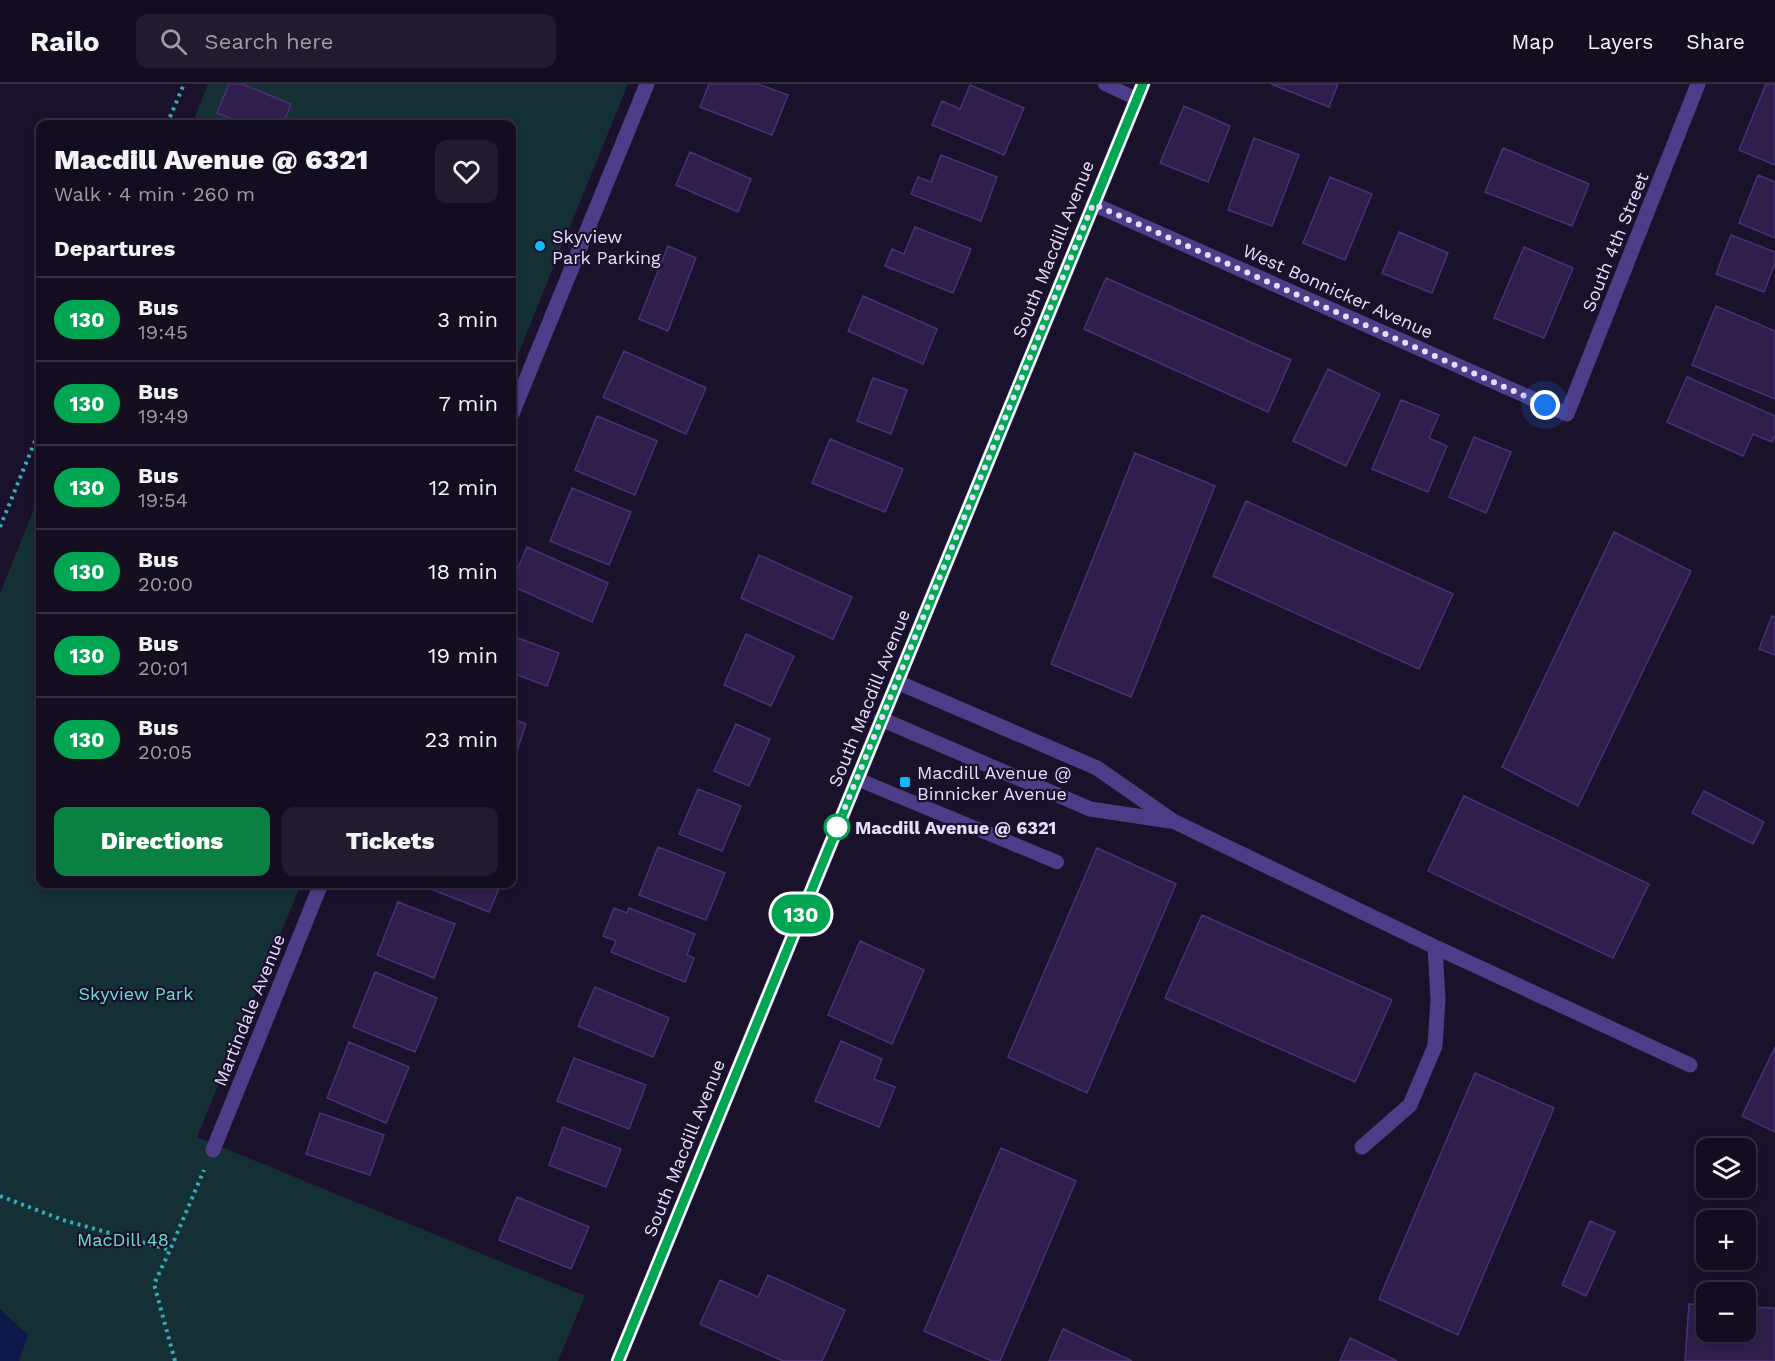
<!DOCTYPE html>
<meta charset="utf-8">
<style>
body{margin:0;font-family:"Work Sans",sans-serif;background:#211b2d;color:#f1f3f6;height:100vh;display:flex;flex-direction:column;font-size:22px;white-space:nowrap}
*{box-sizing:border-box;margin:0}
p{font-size:20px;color:#9d9ca5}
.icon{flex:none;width:33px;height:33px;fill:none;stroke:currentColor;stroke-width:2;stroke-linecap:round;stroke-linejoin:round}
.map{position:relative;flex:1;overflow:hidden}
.panel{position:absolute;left:36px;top:36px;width:480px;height:768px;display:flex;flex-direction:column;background:#140d20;border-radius:12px;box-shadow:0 3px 9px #0003,0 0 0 2px #332d3e}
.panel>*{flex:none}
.badge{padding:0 12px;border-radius:20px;font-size:21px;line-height:39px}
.controls{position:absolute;left:1696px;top:1054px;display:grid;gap:12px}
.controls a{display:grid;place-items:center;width:60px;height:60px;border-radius:12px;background:#140d20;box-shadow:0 3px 9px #0003,0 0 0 2px #332d3e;font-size:30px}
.you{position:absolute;width:30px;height:30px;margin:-15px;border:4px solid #fff;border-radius:50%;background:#1a73e8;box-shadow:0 0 0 9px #1a73e833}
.map>.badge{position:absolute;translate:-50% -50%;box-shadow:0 0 0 3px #fff}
h2{padding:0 18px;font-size:22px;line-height:54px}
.round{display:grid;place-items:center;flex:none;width:63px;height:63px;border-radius:12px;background:#211b2d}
.summary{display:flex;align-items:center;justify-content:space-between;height:102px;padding:0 18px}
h1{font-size:28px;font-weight:800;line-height:45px}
.primary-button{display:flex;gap:12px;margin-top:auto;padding:12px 18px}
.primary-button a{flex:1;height:69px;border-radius:12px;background:#0b8043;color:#fff;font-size:24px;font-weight:800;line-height:69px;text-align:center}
.primary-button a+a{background:#211b2d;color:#f1f3f6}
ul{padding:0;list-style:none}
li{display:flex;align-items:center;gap:18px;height:84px;padding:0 18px;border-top:2px solid #332d3e}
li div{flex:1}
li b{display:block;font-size:22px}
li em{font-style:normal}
li .badge{min-width:66px;font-weight:700;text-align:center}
header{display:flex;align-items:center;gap:36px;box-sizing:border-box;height:84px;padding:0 30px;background:#140d20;border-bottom:2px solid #332d3e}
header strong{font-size:28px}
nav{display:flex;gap:33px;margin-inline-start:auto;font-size:21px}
.search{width:420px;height:54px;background:#211b2d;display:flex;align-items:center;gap:15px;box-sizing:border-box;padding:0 21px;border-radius:12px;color:#9d9ca5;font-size:22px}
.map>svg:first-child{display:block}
.green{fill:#143035}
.water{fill:#0c1849}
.building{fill:#2f1e4b;stroke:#4a3077;stroke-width:1.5}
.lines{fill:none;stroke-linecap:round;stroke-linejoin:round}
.path{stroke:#33acbc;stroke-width:4;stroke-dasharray:3 4.5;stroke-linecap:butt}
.service{stroke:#4d3d89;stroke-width:14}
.minor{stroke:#4d3d89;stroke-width:15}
.tertiary{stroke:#4d3d89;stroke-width:15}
.line-casing{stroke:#fff;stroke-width:14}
.line{stroke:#00a651;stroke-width:9}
.walk{stroke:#e6dcfe;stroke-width:6;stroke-dasharray:0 10.8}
.poi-dot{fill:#0bbafb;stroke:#1a112b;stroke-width:2}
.stop-dot{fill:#fff;stroke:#00a651;stroke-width:3}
.labels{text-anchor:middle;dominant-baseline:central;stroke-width:4.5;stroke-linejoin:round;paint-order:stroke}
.poi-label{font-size:18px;fill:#e6dcfe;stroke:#1a112b;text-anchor:start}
.street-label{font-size:18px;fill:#e6dcfe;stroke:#1a112b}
.stop-label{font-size:18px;font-weight:bold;fill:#e6dcfe;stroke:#1a112b;text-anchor:start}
.park-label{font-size:18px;fill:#67dfd6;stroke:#1a112b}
</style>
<header>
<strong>Railo</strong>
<div class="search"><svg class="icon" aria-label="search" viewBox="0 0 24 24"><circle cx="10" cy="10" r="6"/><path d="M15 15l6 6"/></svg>Search here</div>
<nav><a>Map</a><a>Layers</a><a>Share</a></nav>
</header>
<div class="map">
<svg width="1775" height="1277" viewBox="0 0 1775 1277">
<rect width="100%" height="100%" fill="#1a112b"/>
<path class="green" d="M208,0H628L512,285V40H192Z
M40,410V800H301L197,1053L585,1212L558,1277H0V509Z"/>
<path class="water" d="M0,1225L28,1251L19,1277H0Z"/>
<path class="building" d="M229,0H242L291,20L283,40H244L217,29Z
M709,0H758L788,11L772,51L700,23Z
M1271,0H1338L1329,23Z
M1766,0H1775V81L1739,66Z
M970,1L1024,24L1004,71L932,41L942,17L960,25Z
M1184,22L1230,42L1208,98L1160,79Z
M1254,54L1299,71L1272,142L1228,126Z
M1503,64L1589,100L1572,142L1485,108Z
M690,68L751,95L738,128L676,101Z
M941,71L997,93L981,137L911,110L918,93L931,98Z
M1758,91L1775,98V154L1739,139Z
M1330,93L1372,110L1345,176L1303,159Z
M915,143L971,165L953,209L885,182L892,165L904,170Z
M1399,148L1448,169L1432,209L1382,189Z
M1731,151L1775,168V179L1764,208L1716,190Z
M668,162L696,174L668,247L639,235Z
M1524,163L1573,184L1544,254L1494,234Z
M1106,194L1291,276L1268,328L1084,245Z
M863,212L937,245L923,280L848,247Z
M1716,222L1775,247V315L1692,281Z
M624,267L706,304L686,350L603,313Z
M1328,285L1380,310L1346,382L1293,357Z
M1687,293L1775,332V351L1772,358L1753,350L1743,372L1667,338Z
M873,294L907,306L891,350L857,337Z
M1401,316L1439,331L1429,354L1447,362L1428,408L1372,385Z
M597,332L657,357L635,411L575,386Z
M1474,353L1511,368L1486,429L1449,413Z
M830,355L903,385L885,428L812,399Z
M1135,369L1215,402L1131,613L1051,580Z
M572,404L631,428L609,481L550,457Z
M1246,417L1453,510L1419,585L1213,492Z
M1614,448L1691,487L1578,722L1502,683Z
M527,463L608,499L592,538L512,502V498Z
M759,471L852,513L833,555L741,514Z
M1772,532L1775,533V571L1759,565Z
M746,550L794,572L771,622L724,601Z
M512,552L559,569L547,602L512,589Z
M512,635L526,640L512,681Z
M736,640L770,655L749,702L714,687Z
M698,705L741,722L722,767L679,750Z
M1704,707L1764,738L1753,760L1692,729Z
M1464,712L1649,800L1613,874L1428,787Z
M658,763L725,789L706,836L639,811Z
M1097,764L1176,800L1087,1009L1008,973Z
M418,800H501L489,828Z
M398,818L455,840L434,894L377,871Z
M614,824L627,829L629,824L695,850L687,871L694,874L685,898L611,868L616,857L603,852Z
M1202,831L1392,916L1355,998L1165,914Z
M860,857L924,886L892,960L828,931Z
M375,888L437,914L415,968L353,943Z
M595,903L669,934L653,973L578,942Z
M841,957L882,975L874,995L895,1003L879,1043L815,1017Z
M349,958L409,983L386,1039L327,1014Z
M1775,963V1048L1742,1032Z
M574,974L646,1001L629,1045L557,1017Z
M1475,989L1554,1024L1458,1251L1379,1215Z
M320,1029L384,1051L370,1091L306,1070Z
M563,1043L621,1065L606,1103L549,1081Z
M1001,1064L1076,1097L1000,1277H992L924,1247Z
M517,1113L589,1143L571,1185L499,1156Z
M1590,1137L1615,1148L1586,1212L1562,1201Z
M768,1191L845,1226L822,1277H783L700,1240L720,1196L758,1213Z
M1689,1220L1707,1221V1248H1746V1223L1775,1224V1277H1685Z
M1063,1245L1132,1277H1049Z
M1350,1254L1397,1277H1340Z"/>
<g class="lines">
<path class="path" d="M167,40L184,0
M0,443L40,345
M0,1112L63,1136L170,1166
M175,1277L154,1200L170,1166L204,1086"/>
<path class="service" d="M1105,0L1137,15
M857,695L1057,778"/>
<path class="minor" d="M1093,120L1567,330L1698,0
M512,330L647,0
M897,598L1097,684L1173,737L1435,863L1438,916L1435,962L1410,1021L1362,1063
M881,635L1090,725L1170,737
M1435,863L1690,981
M213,1066L321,800"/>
<path class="tertiary" d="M618,1277L1143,0"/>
</g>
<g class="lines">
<g class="line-casing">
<path id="line" d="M618,1277L1143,0"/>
</g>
<use href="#line" class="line"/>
<path class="walk" d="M837,743L1093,120L1545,321"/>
</g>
<g class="poi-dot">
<circle cx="540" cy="162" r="6"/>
<rect x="899" y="692" width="12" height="12" rx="3"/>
</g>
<circle class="stop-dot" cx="837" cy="743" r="12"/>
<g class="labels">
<g class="poi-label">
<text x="552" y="152">Skyview<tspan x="552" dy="21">Park Parking</tspan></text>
<text x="917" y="688">Macdill Avenue @<tspan x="917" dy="21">Binnicker Avenue</tspan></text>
</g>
<g class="street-label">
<text transform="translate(1615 158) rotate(-68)">South 4th Street</text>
<text transform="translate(1053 165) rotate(-68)">South Macdill Avenue</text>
<text transform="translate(1338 207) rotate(24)">West Bonnicker Avenue</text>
<text transform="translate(869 614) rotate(-68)">South Macdill Avenue</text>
<text transform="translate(249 926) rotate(-68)">Martindale Avenue</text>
<text transform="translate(684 1064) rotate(-68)">South Macdill Avenue</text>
</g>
<g class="stop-label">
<text x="855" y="743">Macdill Avenue @ 6321</text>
</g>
<g class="park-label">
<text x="136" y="909">Skyview Park</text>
<text x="123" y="1155">MacDill 48</text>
</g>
</g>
</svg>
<div class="controls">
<a><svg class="icon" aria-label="layers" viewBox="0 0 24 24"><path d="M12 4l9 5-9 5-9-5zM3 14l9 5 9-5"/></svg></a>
<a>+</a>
<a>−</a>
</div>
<div class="you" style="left:1545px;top:321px"></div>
<b class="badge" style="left:801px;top:830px;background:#00a651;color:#fff">130</b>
<section class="panel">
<div class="summary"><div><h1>Macdill Avenue @ 6321</h1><p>Walk · 4 min · 260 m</p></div><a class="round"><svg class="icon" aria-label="heart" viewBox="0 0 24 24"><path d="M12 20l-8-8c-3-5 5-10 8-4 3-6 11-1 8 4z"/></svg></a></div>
<h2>Departures</h2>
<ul>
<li><span class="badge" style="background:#00a651;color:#fff">130</span><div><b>Bus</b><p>19:45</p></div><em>3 min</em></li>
<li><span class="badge" style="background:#00a651;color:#fff">130</span><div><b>Bus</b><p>19:49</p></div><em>7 min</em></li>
<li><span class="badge" style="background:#00a651;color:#fff">130</span><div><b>Bus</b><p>19:54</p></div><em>12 min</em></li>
<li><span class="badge" style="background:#00a651;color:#fff">130</span><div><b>Bus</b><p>20:00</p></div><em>18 min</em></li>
<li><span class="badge" style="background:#00a651;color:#fff">130</span><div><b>Bus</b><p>20:01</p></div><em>19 min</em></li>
<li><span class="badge" style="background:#00a651;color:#fff">130</span><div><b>Bus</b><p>20:05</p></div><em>23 min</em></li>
</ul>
<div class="primary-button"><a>Directions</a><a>Tickets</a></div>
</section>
</div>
